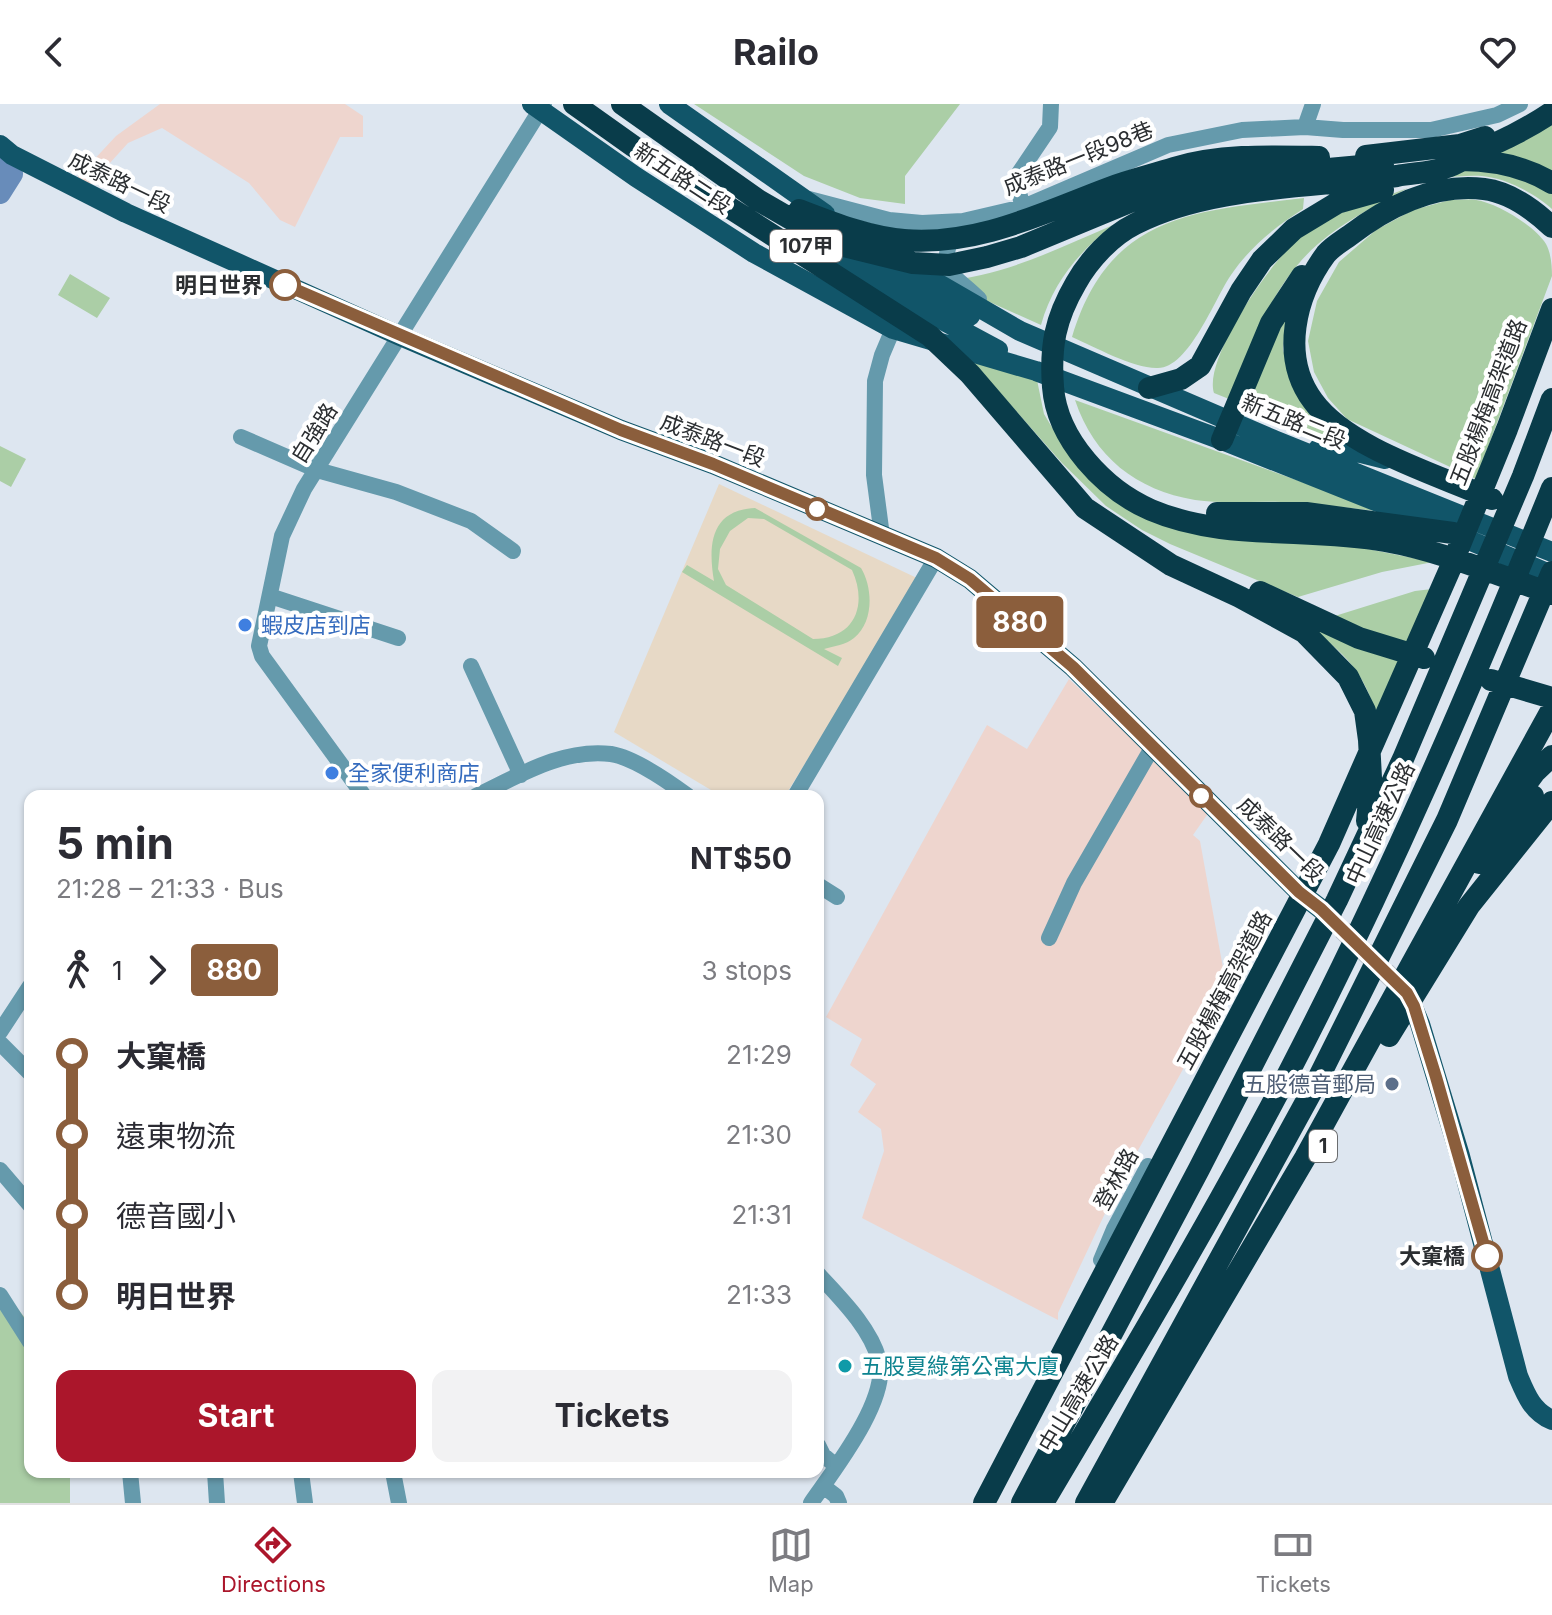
<!DOCTYPE html>
<meta charset="utf-8">
<style>
body{margin:0;font-family:Inter,"Noto Sans TC",sans-serif;background:#f2f2f3;color:#2b2b33;height:100vh;display:flex;flex-direction:column;font-size:30px;white-space:nowrap}
*{box-sizing:border-box;margin:0}
p{font-size:26px;color:#7c7c81}
.icon{flex:none;width:44px;height:44px;fill:none;stroke:currentColor;stroke-width:2;stroke-linecap:round;stroke-linejoin:round}
.map{position:relative;flex:1;overflow:hidden}
.drawer{position:absolute;left:24px;top:686px;width:800px;height:688px;display:flex;flex-direction:column;background:#fff;border-radius:16px;box-shadow:0 2px 6px #0004}
.drawer>*{flex:none}
.badge{padding:0 16px;border-radius:6px;font-size:28px;line-height:52px}
.map>.badge{position:absolute;translate:-50% -50%;box-shadow:0 0 0 4px #fff}
.legs{display:flex;align-items:center;gap:12px;height:88px;padding:0 32px;font-size:26px}
.legs p{margin-inline-start:auto}
.headline{display:flex;align-items:center;justify-content:space-between;height:136px;padding:0 32px}
h1{font-size:44px;font-weight:700;line-height:60px}
.button{display:flex;gap:16px;margin-top:auto;padding:16px 32px}
.button a{flex:1;height:92px;border-radius:16px;background:#ab162b;color:#fff;font-size:32px;font-weight:700;line-height:92px;text-align:center}
.button a+a{background:#f2f2f3;color:#2b2b33}
ul{padding:0 32px;list-style:none}
li{display:flex;align-items:center;gap:28px;height:80px;font-size:30px}
li i{display:grid;place-items:center;width:12px;height:100%;margin:0 10px;background:currentColor}
li i::after{content:'';width:20px;height:20px;margin:-10px;border:6px solid;border-radius:50%;background:#fff}
li p{margin-inline-start:auto}
li:first-child i{background:linear-gradient(#0000 50%,currentColor 0)}
li:last-child i{background:linear-gradient(currentColor 50%,#0000 0)}
header{display:flex;justify-content:space-between;align-items:center;height:104px;padding:0 32px;background:#fff;font-size:36px;font-weight:700}
.dock{display:flex;justify-content:space-around;align-items:center;height:112px;border-top:2px solid #e1e1e2;background:#fff;font-size:22px;color:#7c7c81}
.dock a{display:grid;justify-items:center;gap:4px}
.dock .selected{color:#ab162b}
.map>svg:first-child{display:block}
.industrial{fill:#eed5ce}
.education{fill:#e7d9c6}
.green{fill:#abcea6;fill-rule:evenodd}
.lines{fill:none;stroke-linecap:round;stroke-linejoin:round}
.river{stroke:#688cba;stroke-width:22}
.major-tunnel{stroke:#b9c1ca;stroke-width:20;stroke-dasharray:20 10;stroke-linecap:butt}
.minor{stroke:#659aac;stroke-width:16}
.major{stroke:#115569;stroke-width:20}
.highway{stroke:#093c4a;stroke-width:22}
.line-1-casing{stroke:#fff;stroke-width:18}
.line-1{stroke:#8b5e3c;stroke-width:12}
.stop-1-dot{fill:#fff;stroke:#8b5e3c;stroke-width:4}
.shop-dot{fill:#3f7fe0;stroke:#fff;stroke-width:3}
.service-dot{fill:#5c6f8a;stroke:#fff;stroke-width:3}
.culture-dot{fill:#0f9aa8;stroke:#fff;stroke-width:3}
.labels{text-anchor:middle;dominant-baseline:central;stroke-width:8;stroke-linejoin:round;paint-order:stroke}
.shield{fill:#fff;stroke:#6b6d6f;stroke-width:2}
.shield-label{font-size:20px;font-weight:bold;fill:#2b2e31}
.street-label{font-size:22px;fill:#2b2e31;stroke:#fff}
.stop-label{font-size:22px;font-weight:bold;fill:#2b2e31;stroke:#fff;text-anchor:end}
.shop-label{font-size:22px;fill:#366cbe;stroke:#fff;text-anchor:start}
.service-label{font-size:22px;fill:#4e5e75;stroke:#fff;text-anchor:end}
.culture-label{font-size:22px;fill:#0d838f;stroke:#fff;text-anchor:start}
</style>
<header><svg class="icon" aria-label="back" viewBox="0 0 24 24"><path d="M15 5l-7 7 7 7"/></svg>Railo<svg class="icon" aria-label="heart" viewBox="0 0 24 24"><path d="M12 20l-8-8c-3-5 5-10 8-4 3-6 11-1 8 4z"/></svg></header>
<div class="map">
<svg width="1552" height="1399" viewBox="0 0 1552 1399">
<rect width="100%" height="100%" fill="#dde6f0"/>
<path class="industrial" d="M160,0H345L363,12V33H340L295,123L280,116L249,79L162,24L128,39L90,81L76,75L116,32Z
M1069,575L1209,708L1193,731L1200,737L1227,886L1116,1086L1058,1209V1216L862,1114L884,1047L881,1025L858,1008L876,980L850,961L862,935L826,913L987,621L1027,645Z"/>
<path class="education" d="M719,380L919,475L785,692H721L614,628Z"/>
<path class="green" d="M694,0H960L905,72V100L860,94L804,72Z
M1552,19V105C1535,89 1505,74 1482,72C1469,71 1455,73 1442,73Z
M1408,84C1377,101 1344,117 1318,140C1272,180 1251,241 1229,295L1214,289C1203,255 1270,159 1297,136C1327,110 1371,98 1408,84Z
M1304,94L1303,105C1275,123 1250,143 1231,171C1215,194 1189,264 1158,264C1134,265 1095,243 1072,233C1109,110 1193,107 1304,94Z
M1450,96C1459,96 1468,95 1476,96C1497,99 1535,122 1546,140C1551,149 1552,162 1552,172L1476,375L1347,315L1328,294L1314,268L1308,237L1317,197L1339,158L1376,126L1413,106Z
M1113,121C1079,148 1053,178 1041,221L943,177C1004,172 1057,145 1113,121Z
M70,170L110,194L97,214L58,191Z
M1286,210L1283,245L1291,279L1372,347L1293,327L1243,309Z
M970,255L1037,276L1044,310L1065,345L1116,395L1433,458L1382,468L1298,493L1170,440L1142,426L1106,402L1062,359Z
M1075,296L1385,408C1350,404 1315,400 1281,398C1253,397 1223,400 1195,396C1136,386 1094,353 1075,296Z
M0,342L26,355L11,383L0,377Z
M755,404L861,464C873,484 874,518 854,534C846,541 834,542 824,545L842,554L838,562L682,468L687,461L714,477C708,442 710,406 755,404ZM748,414L764,415L852,466C868,501 855,535 813,535L726,481L718,465L720,445L730,427Z
M1432,485L1378,614C1362,565 1347,551 1306,521L1415,487Z
M0,1183L30,1220V1368H70V1399H0Z"/>
<g class="lines">
<path class="river" d="M0,43L12,70L0,89"/>
<path class="major-tunnel" d="M1321,805L1407,889"/>
<path class="minor" d="M1305,23L1313,0
M809,95L889,116L922,119L963,117L1023,103L1168,41L1242,26L1305,23L1343,26H1431L1497,11L1520,0
M1023,103L1015,75L1050,23L1051,0
M954,127C936,170 952,168 979,195
M241,333L317,366L396,388L471,417L513,447
M882,432L874,371L875,277L882,251L893,225
M270,492L398,534
M471,562L521,671
M364,692L262,552L259,542L282,432L304,385L544,0
M476,692C518,672 563,644 611,650C635,654 669,678 688,692
M795,692L936,454
M818,781L837,793
M1049,834L1074,779L1152,644
M0,928L30,882
M0,939L30,969
M0,1066L30,1101
M1101,1156L1114,1125L1148,1062
M0,1191L30,1238
M818,1341L823,1351L836,1362
M130,1368L133,1399
M215,1368L217,1399
M301,1368L305,1399
M393,1368L399,1399
M823,1382L836,1392L839,1399
M811,1399C833,1367 890,1295 879,1256C870,1223 840,1194 818,1170"/>
<path class="major" d="M532,0L636,73L754,149L893,225L1036,267L1222,336L1388,402L1552,471
M669,0L825,110
M0,41L12,51L126,109L400,232L621,326L713,360L936,454L970,475L1073,563L1299,788L1321,805
M842,146L909,183L970,212
M819,150L998,246
M899,157L1020,227L1274,336L1552,448
M1318,345L1361,349L1385,355
M1407,889L1420,920L1460,1052L1518,1272C1526,1291 1532,1307 1552,1316"/>
<path class="highway" d="M574,0L633,42L930,232L970,270L1085,404L1171,461L1240,493L1304,528L1348,573L1365,607L1369,636L1371,674L1367,717
M622,0L758,96L810,126L844,142L913,159L949,161L987,153L1021,143L1144,92L1218,75L1383,60
M1552,8C1529,24 1503,36 1477,48C1467,53 1456,61 1444,64C1430,69 1412,69 1397,72C1314,84 1211,81 1135,120C1111,132 1089,156 1076,179C1055,215 1050,242 1053,283C1057,336 1105,386 1151,406C1223,437 1308,423 1385,437C1442,447 1497,471 1552,490
M1366,52L1460,41L1485,33
M1461,56C1493,56 1524,62 1552,79
M799,106C833,119 868,133 904,136C978,142 1042,109 1109,84C1130,76 1152,71 1174,64C1219,50 1272,52 1319,53
M1149,284L1181,275L1200,262L1241,187L1262,156L1294,125L1337,99L1383,86
M1222,336L1271,219L1302,172
M1492,395C1439,371 1348,345 1313,297C1280,253 1295,192 1326,150C1332,143 1342,137 1349,132C1387,103 1435,79 1484,85C1509,88 1534,106 1552,123
M1217,409H1306L1453,429
M1260,488L1359,534L1424,554
M1491,576L1552,594
M1512,699L1535,668L1552,652
M1479,759L1533,692
M1389,932L1469,802L1552,698
M1105,1394L1305,1054L1552,605
M984,1399L1329,740L1450,465L1507,325L1552,205
M1022,1399L1199,1065L1337,796L1403,655L1523,372L1552,295
M1043,1399C1127,1257 1212,1115 1289,968C1387,779 1472,582 1552,384
M1086,1399L1313,985L1447,716L1552,468"/>
</g>
<g class="lines">
<g class="line-1-casing">
<path id="line-1" d="M285,181L621,326L713,360L936,454L970,475L1073,563L1299,788L1321,805L1407,889L1414,902L1436,973L1487,1152"/>
</g>
<use href="#line-1" class="line-1"/>
</g>
<g class="stop-1-dot">
<circle cx="285" cy="181" r="14"/>
<circle cx="817" cy="405" r="10"/>
<circle cx="1201" cy="692" r="10"/>
<circle cx="1487" cy="1152" r="14"/>
</g>
<g class="shop-dot">
<circle cx="245" cy="521" r="8"/>
<circle cx="332" cy="669" r="8"/>
</g>
<circle class="service-dot" cx="1392" cy="980" r="8"/>
<circle class="culture-dot" cx="845" cy="1262" r="8"/>
<g class="labels">
<g class="shield">
<rect x="770" y="126" width="72" height="32" rx="6"/>
<rect x="1309" y="1026" width="28" height="32" rx="6"/>
</g>
<g class="shield-label">
<text x="806" y="142">107甲</text>
<text x="1323" y="1042">1</text>
</g>
<g class="street-label">
<text transform="translate(1078 54) rotate(-22)">成泰路一段98巷</text>
<text transform="translate(683 74) rotate(33)">新五路二段</text>
<text transform="translate(120 78) rotate(26)">成泰路一段</text>
<text transform="translate(1488 298) rotate(-69)">五股楊梅高架道路</text>
<text transform="translate(1294 317) rotate(22)">新五路二段</text>
<text transform="translate(314 329) rotate(-58)">自強路</text>
<text transform="translate(713 336) rotate(21)">成泰路一段</text>
<text transform="translate(1380 719) rotate(-65)">中山高速公路</text>
<text transform="translate(1281 735) rotate(44)">成泰路一段</text>
<text transform="translate(1224 886) rotate(-62)">五股楊梅高架道路</text>
<text transform="translate(1116 1075) rotate(-61)">登林路</text>
<text transform="translate(1078 1289) rotate(-59)">中山高速公路</text>
</g>
<g class="stop-label">
<text x="263" y="181">明日世界</text>
<text x="1465" y="1152">大窠橋</text>
</g>
<g class="shop-label">
<text x="261" y="521">蝦皮店到店</text>
<text x="348" y="669">全家便利商店</text>
</g>
<g class="service-label">
<text x="1376" y="980">五股德音郵局</text>
</g>
<g class="culture-label">
<text x="861" y="1262">五股夏綠第公寓大廈</text>
</g>
</g>
</svg>
<b class="badge" style="left:1020px;top:518px;background:#8b5e3c;color:#fff">880</b>
<section class="drawer">
<div class="headline"><div><h1>5 min</h1><p>21:28 – 21:33 · Bus</p></div><b>NT$50</b></div>
<div class="legs"><svg class="icon" aria-label="walk" viewBox="0 0 24 24"><circle cx="13" cy="4" r="2"/><path d="M13 8l-2 6 4 7M11 14l-3 7M7 12l3-4h3l4 4"/></svg>1<svg class="icon" aria-label="forward" viewBox="0 0 24 24"><path d="M9 5l7 7-7 7"/></svg><b class="badge" style="background:#8b5e3c;color:#fff">880</b><p>3 stops</p></div>
<ul>
<li><i style="color:#8b5e3c"></i><b>大窠橋</b><p>21:29</p></li>
<li><i style="color:#8b5e3c"></i><span>遠東物流</span><p>21:30</p></li>
<li><i style="color:#8b5e3c"></i><span>德音國小</span><p>21:31</p></li>
<li><i style="color:#8b5e3c"></i><b>明日世界</b><p>21:33</p></li>
</ul>
<div class="button"><a>Start</a><a>Tickets</a></div>
</section>
</div>
<nav class="dock">
<a class="selected"><svg class="icon" aria-label="directions" viewBox="0 0 24 24"><path d="M12 3l9 9-9 9-9-9zM9 14v-3h6M13 9l2 2-2 2"/></svg>Directions</a>
<a><svg class="icon" aria-label="map" viewBox="0 0 24 24"><path d="M3 6l6-2 6 2 6-2v14l-6 2-6-2-6 2zM9 4v14M15 6v14"/></svg>Map</a>
<a><svg class="icon" aria-label="tickets" viewBox="0 0 24 24"><path d="M3 7h18v10H3zM15 7v10"/></svg>Tickets</a>
</nav>
